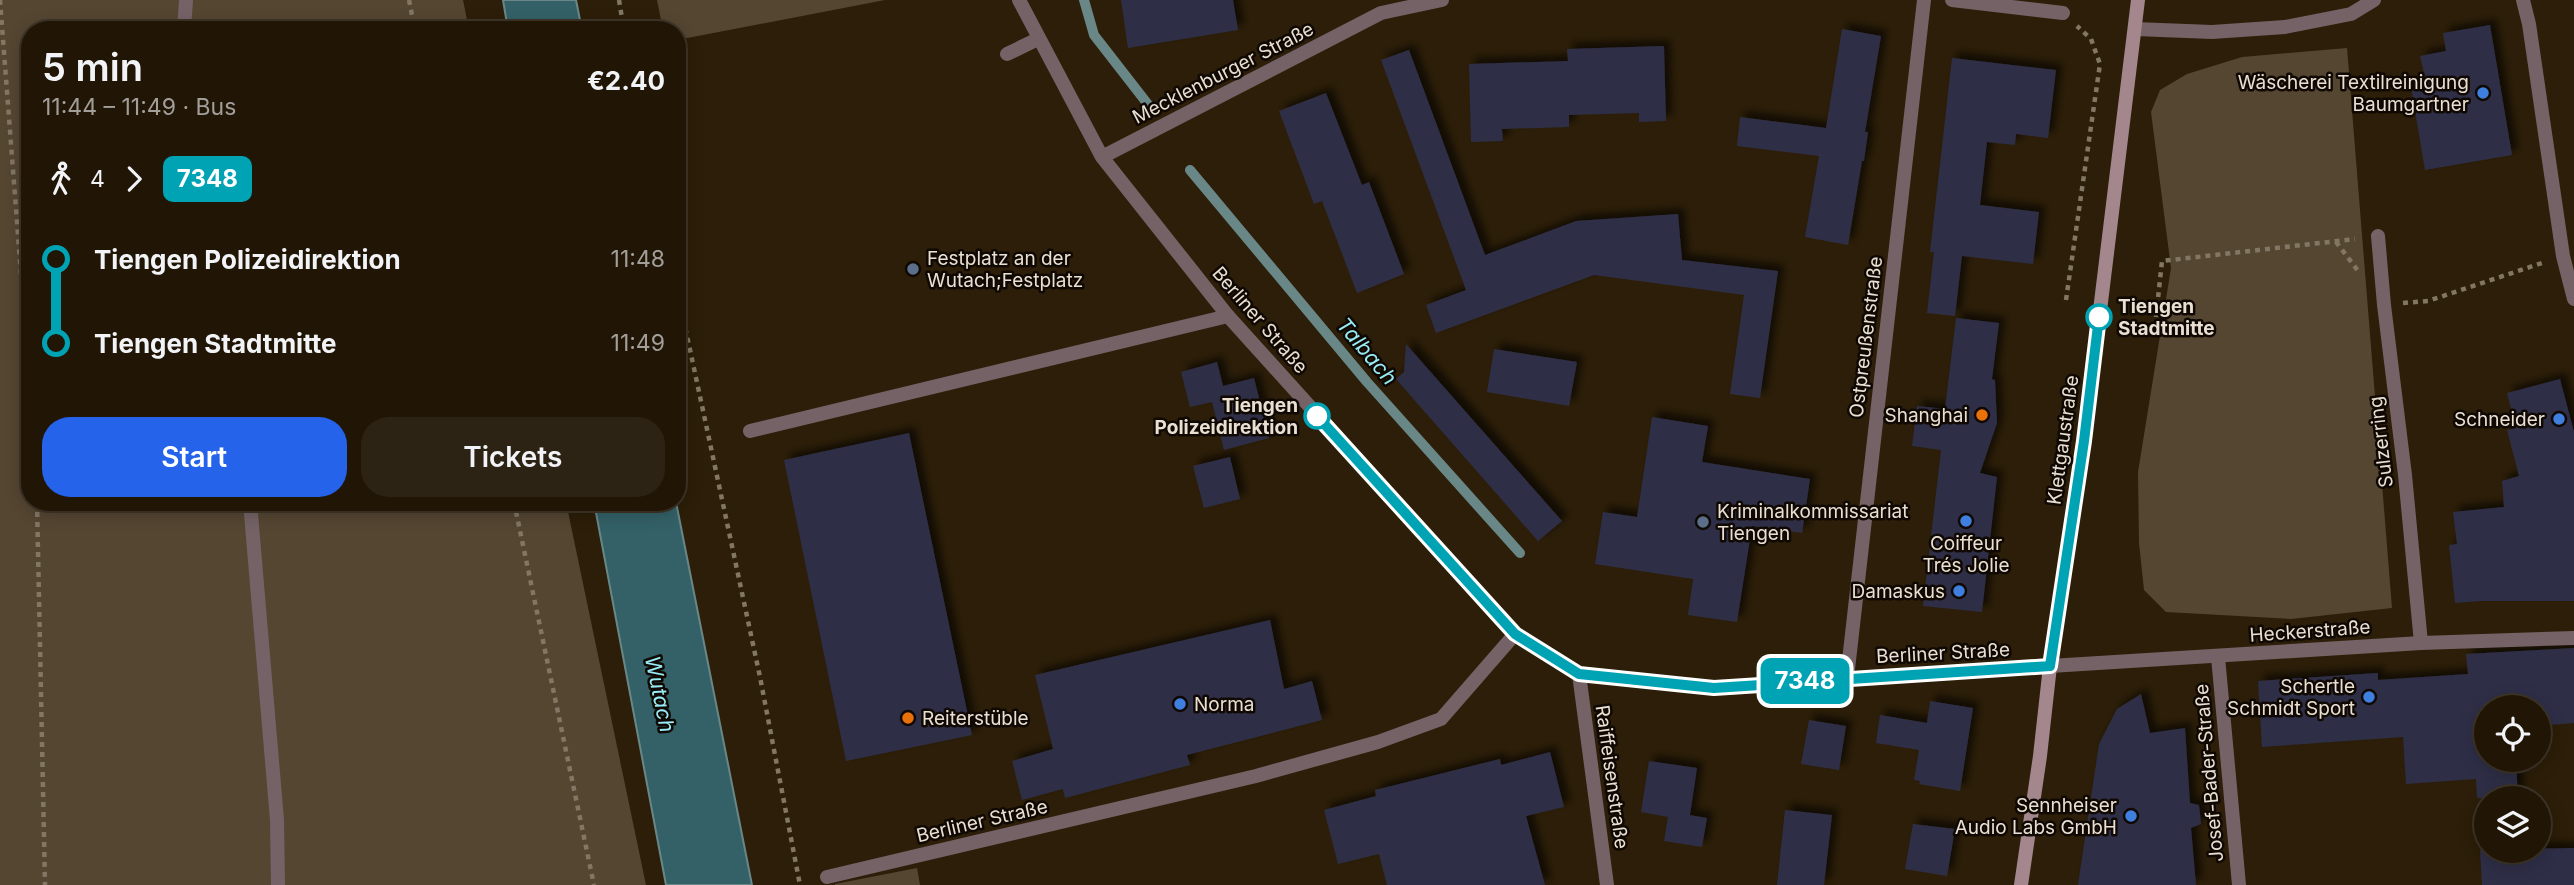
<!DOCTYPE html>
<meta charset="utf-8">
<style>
body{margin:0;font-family:Inter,sans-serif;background:#2d2314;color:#f1f3f6;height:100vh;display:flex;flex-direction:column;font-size:26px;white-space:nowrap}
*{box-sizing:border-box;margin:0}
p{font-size:23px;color:#a29f9b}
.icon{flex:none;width:38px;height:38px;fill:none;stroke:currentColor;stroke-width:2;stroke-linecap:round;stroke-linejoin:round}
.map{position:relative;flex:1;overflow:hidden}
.panel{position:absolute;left:21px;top:21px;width:665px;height:490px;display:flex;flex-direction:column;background:#211606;border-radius:28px;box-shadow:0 4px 18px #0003,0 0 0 2px #3e3528}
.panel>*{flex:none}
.badge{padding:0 14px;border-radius:10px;font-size:24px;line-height:46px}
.tools{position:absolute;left:2474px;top:695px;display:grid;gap:14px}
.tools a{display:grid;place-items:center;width:77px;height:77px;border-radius:50%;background:#211606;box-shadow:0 4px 18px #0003,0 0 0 2px #3e3528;font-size:35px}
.map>.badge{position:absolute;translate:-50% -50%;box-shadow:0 0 0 4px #fff}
.legs{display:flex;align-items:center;gap:10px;height:77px;padding:0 21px;font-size:23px}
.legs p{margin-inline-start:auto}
.headline{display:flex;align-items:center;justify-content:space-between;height:119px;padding:0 21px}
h1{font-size:38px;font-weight:600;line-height:52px}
.action{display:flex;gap:14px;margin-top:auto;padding:14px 21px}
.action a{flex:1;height:80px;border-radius:28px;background:#2563eb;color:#fff;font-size:28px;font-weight:600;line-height:80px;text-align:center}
.action a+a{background:#2d2314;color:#f1f3f6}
ul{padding:0 21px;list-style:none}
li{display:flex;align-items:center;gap:24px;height:84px;font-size:26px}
li i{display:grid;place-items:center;width:10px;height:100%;margin:0 9px;background:currentColor}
li i::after{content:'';width:18px;height:18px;margin:-9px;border:5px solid;border-radius:50%;background:#211606}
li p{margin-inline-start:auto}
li:first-child i{background:linear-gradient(#0000 50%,currentColor 0)}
li:last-child i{background:linear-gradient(currentColor 50%,#0000 0)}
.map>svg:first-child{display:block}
.green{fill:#554632}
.water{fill:#336167;stroke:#6a8787;stroke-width:2}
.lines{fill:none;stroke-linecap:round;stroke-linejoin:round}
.stream{stroke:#6a8787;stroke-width:10}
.building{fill:#2f2f46;filter:url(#shadow)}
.path{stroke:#827765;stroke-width:4.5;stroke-dasharray:5 5;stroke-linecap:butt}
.service{stroke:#746266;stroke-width:14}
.minor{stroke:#746266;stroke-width:14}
.tertiary{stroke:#746266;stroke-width:14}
.secondary{stroke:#a4878d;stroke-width:14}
.line-1-casing{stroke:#fff;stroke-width:16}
.line-1{stroke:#00a3b4;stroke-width:10}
.shop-dot{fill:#3f7fe0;stroke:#100903;stroke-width:2.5}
.service-dot{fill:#5c6f8a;stroke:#100903;stroke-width:2.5}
.stop-1-dot{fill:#fff;stroke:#00a3b4;stroke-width:3.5}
.food-dot{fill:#e8710a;stroke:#100903;stroke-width:2.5}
.labels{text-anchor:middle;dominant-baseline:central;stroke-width:5;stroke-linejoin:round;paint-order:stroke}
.street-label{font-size:19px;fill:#e9e0d3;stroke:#100903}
.poi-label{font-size:19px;fill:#e9e0d3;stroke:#100903;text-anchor:end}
.stop-label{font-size:19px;font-weight:bold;fill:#e9e0d3;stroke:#100903;text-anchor:start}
.water-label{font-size:21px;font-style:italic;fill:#99ecf7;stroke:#100903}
</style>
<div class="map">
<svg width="2574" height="885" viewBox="0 0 2574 885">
<defs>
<filter id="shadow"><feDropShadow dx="6" dy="-6" stdDeviation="3.5" flood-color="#0009"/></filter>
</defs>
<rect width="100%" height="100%" fill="#2c1e08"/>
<path class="green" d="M0,0H463L469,30H30V502H566L646,885H0Z
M657,0H885L677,40V30H663Z
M2347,48L2392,608L2291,619L2166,612L2144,590L2139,543L2138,472L2171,268L2151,112L2160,90L2187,74L2242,57Z
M917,868L920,885H835V884Z"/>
<path class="water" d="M503,0H576L582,30H508Z
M594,502H676L752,885H666Z"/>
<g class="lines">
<path class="stream" d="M1084,0L1094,35L1150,107
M1190,170L1367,382L1520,553"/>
</g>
<path class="building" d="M1121,0H1233L1238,30L1128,48Z
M2490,25L2512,155L2425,170L2411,87L2427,85L2420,56L2446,51L2443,33Z
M1842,29L1881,36L1865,132H1868L1864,161H1862L1848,245L1805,237L1819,156L1737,146L1740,117L1826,128Z
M1664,46L1666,121L1639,122V113L1569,115V127L1502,129L1503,141L1471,142L1469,64L1568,61L1567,49Z
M1409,50L1485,255L1576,221L1678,214L1682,260L1778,271L1760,398L1730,394L1744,295L1594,275L1436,333L1426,305L1466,290L1381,60Z
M1952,58L2056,70L2048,138L2016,134L2015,145L1987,142L1980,205L2039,212L2033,264L1962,256L1955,316L1927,313L1934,252H1930Z
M1326,93L1362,185L1369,182L1404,274L1357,293L1322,201L1314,204L1279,111Z
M1956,318L1999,323L1992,379L1995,380L1997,423L1980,473L1997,477L1982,612L1923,606L1941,450L1912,446L1917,406L1945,409Z
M1406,344L1562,521L1538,541L1396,379L1404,372Z
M1494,349L1577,362L1569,406L1487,392Z
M1217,362L1223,386L1254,378L1269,438L1224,450L1212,402L1190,407L1181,372Z
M2560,379L2574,432V601H2481L2455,603L2449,545L2457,544L2453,512L2504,507L2502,481L2519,476L2507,430L2516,428L2507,393Z
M1652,417L1708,426L1702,462L1810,479L1802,533L1752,526L1737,622L1688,615L1693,579L1595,564L1603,512L1637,517Z
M909,433L972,735L846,761L784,460Z
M1230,457L1240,499L1204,508L1193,466Z
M1270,620L1284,689L1312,681L1322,720L1187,755L1190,765L1065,798L1063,789L1022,800L1012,761L1053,749L1035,675Z
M2574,648V723L2539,726V707H2487V760H2516L2518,798H2477L2476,779L2406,784L2403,737L2262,747L2258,681L2378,673V680L2468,674L2466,654Z
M2141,694L2150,733L2185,728L2190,803L2199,805L2201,824L2191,828L2196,885H2078L2099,744L2117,709Z
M1930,701L1973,708L1960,791L1919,784L1920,781L1914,780L1919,750L1876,743L1880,715L1927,723Z
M1809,720L1846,726L1839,770L1801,764Z
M1550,752L1564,807L1526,816L1545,885H1387L1379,854L1338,864L1324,810L1376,796L1375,790L1500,759L1501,765Z
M1649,761L1697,768L1690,815L1707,818L1702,847L1664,841L1668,817L1641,812Z
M1785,810L1832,815L1824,885H1777Z
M1913,824L1955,829L1947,876L1905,869Z
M2574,848V885H2482L2480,850Z"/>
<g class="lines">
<path class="path" d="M0,0L30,392
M409,0L415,30
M619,0L624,30
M2336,242L2359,272
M677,289L760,677L800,885
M2066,300L2100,64L2091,39L2077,26
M2403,303L2428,301L2542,263
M2156,317L2162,261L2355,239
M37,502L45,885
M514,502L594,885"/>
<path class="service" d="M184,30L186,0
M1007,54L1038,39
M2378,236L2384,305L2405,475L2421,643
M750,431L1228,316
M250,502L277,820L278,885"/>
<path class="minor" d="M1019,0L1102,157L1228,316L1515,634L1579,674L1714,688L2050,666
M1952,0L2063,13
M2523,0L2529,24L2563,256L2574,299
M2135,29L2212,32L2285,27L2351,14L2374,0
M1102,157L1381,13L1442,0
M2218,657L2239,885
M1579,674L1607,885
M1847,678L1924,0
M827,877L1256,776L1378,742L1441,719L1515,634"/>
<path class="tertiary" d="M2050,666L2421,643L2574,638"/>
<path class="secondary" d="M2021,885L2040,756L2050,666L2084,441L2138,0"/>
</g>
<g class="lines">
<g class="line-1-casing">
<path id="line-1" d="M1317,416L1515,634L1579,674L1714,688L2050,666L2084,441L2099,317"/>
</g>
<use href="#line-1" class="line-1"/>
</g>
<g class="shop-dot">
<circle cx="2483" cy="93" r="7"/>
<circle cx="2559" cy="419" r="7"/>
<circle cx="1966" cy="521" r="7"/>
<circle cx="1959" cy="591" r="7"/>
<circle cx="2369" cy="697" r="7"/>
<circle cx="1180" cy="704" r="7"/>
<circle cx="2131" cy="816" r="7"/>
</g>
<g class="service-dot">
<circle cx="913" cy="269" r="7"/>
<circle cx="1703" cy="522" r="7"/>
</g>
<g class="stop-1-dot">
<circle cx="2099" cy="317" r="12"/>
<circle cx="1317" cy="416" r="12"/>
</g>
<g class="food-dot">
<circle cx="1982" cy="415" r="7"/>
<circle cx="908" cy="718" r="7"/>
</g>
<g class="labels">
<g class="street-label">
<text transform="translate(1223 73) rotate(-27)">Mecklenburger Straße</text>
<text transform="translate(1260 320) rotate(49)">Berliner Straße</text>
<text transform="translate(1866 337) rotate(-83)">Ostpreußenstraße</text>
<text transform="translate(2063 440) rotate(-82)">Klettgaustraße</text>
<text transform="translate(2381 442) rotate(-97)">Sulzerring</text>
<text transform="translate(2310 631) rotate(-4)">Heckerstraße</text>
<text transform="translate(1943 653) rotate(-3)">Berliner Straße</text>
<text transform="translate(2209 773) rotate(-95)">Josef-Bader-Straße</text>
<text transform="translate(1612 777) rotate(82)">Raiffeisenstraße</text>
<text transform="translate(982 821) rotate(-13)">Berliner Straße</text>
</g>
<g class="poi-label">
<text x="2469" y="82">Wäscherei Textilreinigung<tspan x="2469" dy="22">Baumgartner</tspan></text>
<text x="927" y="258" text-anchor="start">Festplatz an der<tspan x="927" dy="22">Wutach;Festplatz</tspan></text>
<text x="1968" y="415">Shanghai</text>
<text x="2545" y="419">Schneider</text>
<text x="1717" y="511" text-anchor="start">Kriminalkommissariat<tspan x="1717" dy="22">Tiengen</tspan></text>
<text x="1966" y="543" text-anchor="middle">Coiffeur<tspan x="1966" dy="22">Trés Jolie</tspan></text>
<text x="1945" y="591">Damaskus</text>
<text x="2355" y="686">Schertle<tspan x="2355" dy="22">Schmidt Sport</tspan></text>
<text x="1194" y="704" text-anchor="start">Norma</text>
<text x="922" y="718" text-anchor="start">Reiterstüble</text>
<text x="2117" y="805">Sennheiser<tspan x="2117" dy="22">Audio Labs GmbH</tspan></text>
</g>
<g class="stop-label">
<text x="2118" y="306">Tiengen<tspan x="2118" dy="22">Stadtmitte</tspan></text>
<text x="1298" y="405" text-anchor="end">Tiengen<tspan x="1298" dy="22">Polizeidirektion</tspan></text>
</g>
<g class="water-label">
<text transform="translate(1367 351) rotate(50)">Talbach</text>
<text transform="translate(660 694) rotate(78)">Wutach</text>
</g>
</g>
</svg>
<div class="tools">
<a><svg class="icon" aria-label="locate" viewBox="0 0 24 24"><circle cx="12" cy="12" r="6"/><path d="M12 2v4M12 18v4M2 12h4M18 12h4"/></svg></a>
<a><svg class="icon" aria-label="layers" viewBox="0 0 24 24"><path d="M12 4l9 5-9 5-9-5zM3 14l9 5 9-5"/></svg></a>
</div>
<b class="badge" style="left:1805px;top:681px;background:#00a3b4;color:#fff">7348</b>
<section class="panel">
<div class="headline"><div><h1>5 min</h1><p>11:44 – 11:49 · Bus</p></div><b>€2.40</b></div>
<div class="legs"><svg class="icon" aria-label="walk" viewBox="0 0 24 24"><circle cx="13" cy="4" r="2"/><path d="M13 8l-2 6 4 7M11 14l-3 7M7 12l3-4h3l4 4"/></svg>4<svg class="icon" aria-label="forward" viewBox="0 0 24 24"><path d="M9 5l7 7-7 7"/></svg><b class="badge" style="background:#00a3b4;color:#fff">7348</b></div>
<ul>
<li><i style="color:#00a3b4"></i><b>Tiengen Polizeidirektion</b><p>11:48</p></li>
<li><i style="color:#00a3b4"></i><b>Tiengen Stadtmitte</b><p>11:49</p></li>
</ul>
<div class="action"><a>Start</a><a>Tickets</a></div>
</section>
</div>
